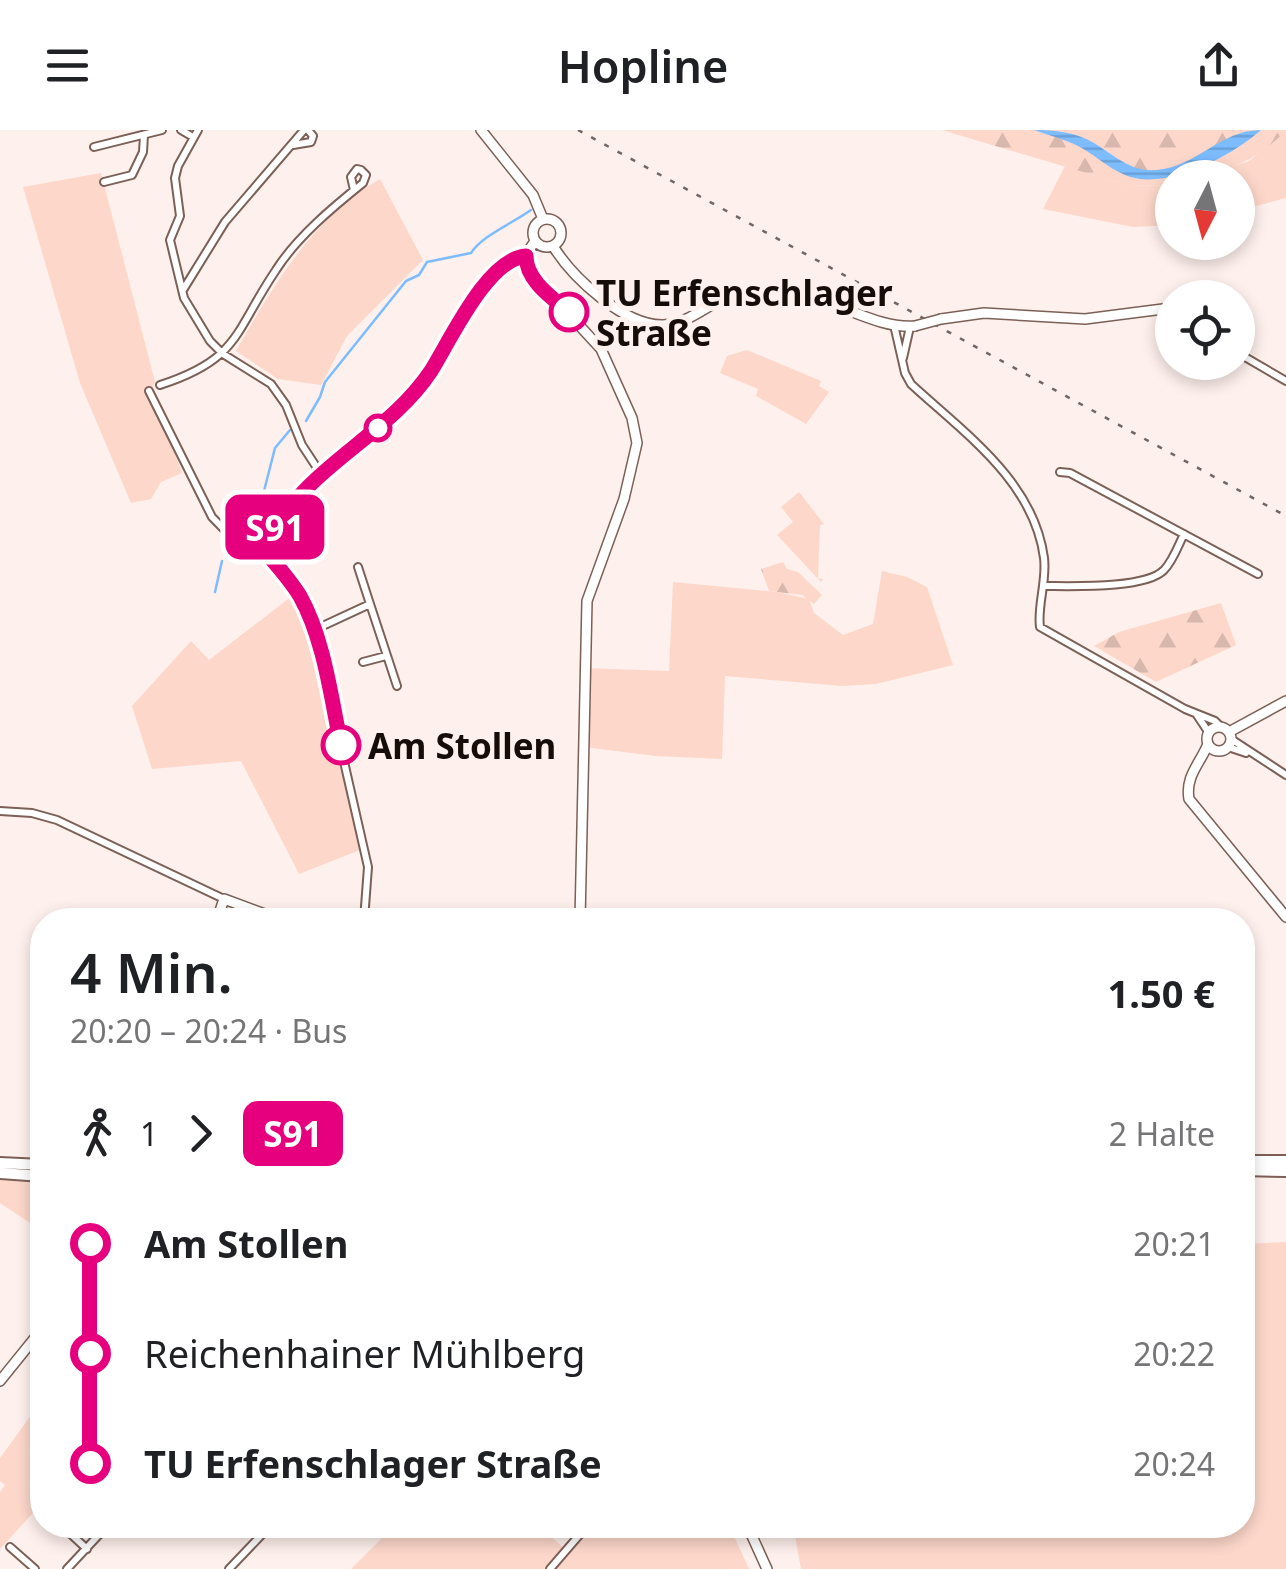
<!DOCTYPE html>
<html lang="de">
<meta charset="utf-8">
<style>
body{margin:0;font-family:"Noto Sans",sans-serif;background:#f6f6f6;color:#202124;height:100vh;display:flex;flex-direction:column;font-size:38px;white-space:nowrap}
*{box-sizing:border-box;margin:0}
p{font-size:32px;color:#757577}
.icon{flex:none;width:55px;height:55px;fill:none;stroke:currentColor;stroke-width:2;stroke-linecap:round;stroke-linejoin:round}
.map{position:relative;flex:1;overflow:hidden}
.side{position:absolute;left:30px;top:778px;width:1225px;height:630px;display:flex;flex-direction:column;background:#fff;border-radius:40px;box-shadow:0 5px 15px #0003}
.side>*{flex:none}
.badge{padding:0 20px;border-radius:15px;font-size:35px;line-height:65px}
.needle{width:65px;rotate:186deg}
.buttons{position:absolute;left:1155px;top:30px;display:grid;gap:20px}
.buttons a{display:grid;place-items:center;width:100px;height:100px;border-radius:50%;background:#fff;box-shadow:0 5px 15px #0003;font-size:50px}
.map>.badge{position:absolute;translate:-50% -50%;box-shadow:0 0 0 5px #fff}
.legs{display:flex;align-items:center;gap:15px;height:110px;padding:0 40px;font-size:32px}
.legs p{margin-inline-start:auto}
.headline{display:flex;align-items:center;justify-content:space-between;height:170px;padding:0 40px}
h1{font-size:55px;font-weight:600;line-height:75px}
ul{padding:0 40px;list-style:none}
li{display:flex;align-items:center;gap:35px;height:110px;font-size:38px}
li i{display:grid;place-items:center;width:15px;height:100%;margin:0 12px;background:currentColor}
li i::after{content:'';width:25px;height:25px;margin:-12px;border:8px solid;border-radius:50%;background:#fff}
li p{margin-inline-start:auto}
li:first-child i{background:linear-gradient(#0000 50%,currentColor 0)}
li:last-child i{background:linear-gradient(currentColor 50%,#0000 0)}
header{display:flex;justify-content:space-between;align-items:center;height:130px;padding:0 40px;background:#fff;font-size:45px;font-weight:600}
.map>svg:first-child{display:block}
.green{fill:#fdd7ca}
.forest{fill:url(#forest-firs)}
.water{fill:url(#water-rules)}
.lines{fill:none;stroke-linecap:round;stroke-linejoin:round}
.stream{stroke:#7cbcff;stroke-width:2.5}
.street-casing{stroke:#7c6057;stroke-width:10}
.secondary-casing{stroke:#7c6057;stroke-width:12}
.primary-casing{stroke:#7c6057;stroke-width:14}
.street{stroke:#fff;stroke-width:6}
.secondary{stroke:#fff;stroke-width:9}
.primary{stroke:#fff;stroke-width:10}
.rail{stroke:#716662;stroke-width:2.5;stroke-dasharray:5 10;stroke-linecap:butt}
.secondary-bridge-casing{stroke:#7c6057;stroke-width:12;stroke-linecap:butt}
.secondary-bridge{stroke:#fff;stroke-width:9}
.line-1-casing{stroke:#fff;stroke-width:22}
.line-1{stroke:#e6007e;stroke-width:15}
.stop-1-dot{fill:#fff;stroke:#e6007e;stroke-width:5}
.labels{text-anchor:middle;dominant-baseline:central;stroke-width:10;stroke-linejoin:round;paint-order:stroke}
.stop-label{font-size:35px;font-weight:bold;fill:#160c08;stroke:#fef0ec;text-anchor:start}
</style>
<header><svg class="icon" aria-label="menu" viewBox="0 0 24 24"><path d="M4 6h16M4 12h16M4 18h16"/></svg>Hopline<svg class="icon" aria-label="share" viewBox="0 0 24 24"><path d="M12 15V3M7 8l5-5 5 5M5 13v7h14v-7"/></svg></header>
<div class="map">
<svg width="1286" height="1439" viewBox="0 0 1286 1439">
<defs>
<pattern id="forest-firs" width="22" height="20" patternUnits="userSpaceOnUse" patternTransform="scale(2.5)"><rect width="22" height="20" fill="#fdd7ca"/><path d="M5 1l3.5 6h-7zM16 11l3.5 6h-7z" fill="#d8b7ac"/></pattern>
<pattern id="water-rules" width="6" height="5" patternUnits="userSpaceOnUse" patternTransform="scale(2.5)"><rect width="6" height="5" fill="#7cbcff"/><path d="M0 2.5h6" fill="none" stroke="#6aa0d9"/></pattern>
</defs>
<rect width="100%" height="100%" fill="#fef0ec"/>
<path class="green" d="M1286,0V68L1238,81V48H1196L1249,31Z
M1065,36L1130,56L1172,55V95L1133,97L1043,79Z
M101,43L155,252L152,259L182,343L161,352L151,369L131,373L80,253L23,57Z
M380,49L423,130L347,206L321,255L278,249L236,221C273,156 313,87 380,49Z
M747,220L821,251L819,256L829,262L806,294L756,266L758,259L720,243L727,226Z
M799,362L824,394L820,395L818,448L823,449L821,452L777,405L793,392L781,377Z
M882,441L907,447L927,457L953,535L876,554L842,556L725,546L722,629L656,626L584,617V538L669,541L673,452L777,462L809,469L814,483L843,505L873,494Z
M292,466L333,587L360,720L299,744L241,631L152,639L132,576L191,511L209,530Z
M0,1046L42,1050V1101L0,1073Z
M1286,1112V1439H801L793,1395H1242L1243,1114Z
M42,1270V1373L0,1419V1362L5,1355L0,1351V1328Z
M383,1395H538L564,1418L546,1439H351L388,1402Z
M591,1395H729L749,1439H553Z"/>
<path class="forest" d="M942,0H1286C1257,32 1216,47 1172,48L1170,55L1130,56Z
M783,432L787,439L798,442L822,465L814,474L802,465L769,461L761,439Z
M1221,473L1236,515L1156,552L1094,516L1119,502Z"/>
<path class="water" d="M1034,0C1055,0 1075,2 1094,13C1114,25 1130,42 1156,40C1197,37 1220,0 1261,0C1232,26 1164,62 1125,45C1108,38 1094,24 1078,16C1064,9 1048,5 1034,0Z"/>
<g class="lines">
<path class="stream" d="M306,291L320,267L325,252L406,151L419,145L427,132L471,123C482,106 511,94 531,80
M264,361L275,318L290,300
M234,401L247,388L258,366
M215,462L222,431"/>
<g class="street-casing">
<path id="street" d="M181,0L193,7
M198,0L178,36L175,48L180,86L170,110L184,168L210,211L223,224L271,254L286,275L302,315L321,344
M293,15L311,12L313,6L308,0
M94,17L162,0
M104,52L132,45L143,22L144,5
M183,160L225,92L304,0
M1163,179L1172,185
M894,195L905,243L911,254C964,303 1034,351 1044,428C1047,451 1037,476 1040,497L1185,579L1215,591L1221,597
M1238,223L1286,251
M903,228L910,197
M160,255C240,229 234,202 276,140C297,107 333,77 363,53L366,45L361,40L357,39L351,47L354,60
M149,261L212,387L250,426
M1060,342L1070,343L1258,444
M358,437L370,474
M1045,456C1071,456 1146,459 1164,440C1173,431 1178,416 1184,404
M314,500L370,474L397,556
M363,532L386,526
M1197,585L1209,603
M1231,609L1286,645
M1228,617L1246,623
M0,681L32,683L57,690L224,769
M364,790L368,737L314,500L296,460L261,417C276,396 290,375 308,357C348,317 399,289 431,241C450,212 488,128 525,126
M61,1395L87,1419
M10,1417L35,1439
M67,1439L108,1395
M229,1439L271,1395
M550,1439L588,1395"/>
</g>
<g class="secondary-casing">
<path id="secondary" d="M481,0L533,65L543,89
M533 103a14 14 0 1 1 28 0a14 14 0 1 1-28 0Z
M535,111L525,126L529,141L601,219L632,288L637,313L624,369L587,471L580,790
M553,116C572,147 624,196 663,195C688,194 705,176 727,167C748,159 773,163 796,165C837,169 874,199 915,196
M941,189L984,183L1085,189L1163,179
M1207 609a12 12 0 1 1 24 0a12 12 0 1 1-24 0Z
M1229,602L1286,571
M1208,614C1200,634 1185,646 1189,669L1286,787
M217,790L224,769L281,790
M0,1251L42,1199
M747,1395L767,1439"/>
</g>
<g class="primary-casing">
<path id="primary" d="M1242,1031H1286
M0,1033L42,1035
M1242,1040L1286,1041
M0,1043L42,1046"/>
</g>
<use href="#street" class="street"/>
<use href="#secondary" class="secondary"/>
<use href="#primary" class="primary"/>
<path class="rail" d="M578,0L1286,386"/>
<g class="secondary-bridge-casing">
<path id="secondary-bridge" d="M915,196L941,189"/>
</g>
<use href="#secondary-bridge" class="secondary-bridge"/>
</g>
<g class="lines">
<g class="line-1-casing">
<path id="line-1" d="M341,615C331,567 324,509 300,466C289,448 275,433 261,417C276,396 290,375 308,357C348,317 399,289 431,241C450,211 487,129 526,126C526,150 551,167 569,182"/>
</g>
<use href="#line-1" class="line-1"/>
</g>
<g class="stop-1-dot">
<circle cx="569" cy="182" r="18"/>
<circle cx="378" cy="298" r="12"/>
<circle cx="341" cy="615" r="18"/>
</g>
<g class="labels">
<g class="stop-label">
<text x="596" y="162">TU Erfenschlager<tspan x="596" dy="40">Straße</tspan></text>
<text x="368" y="615">Am Stollen</text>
</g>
</g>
</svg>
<div class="buttons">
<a><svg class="needle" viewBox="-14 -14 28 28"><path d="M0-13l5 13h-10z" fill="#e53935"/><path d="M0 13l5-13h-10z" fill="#757577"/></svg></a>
<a><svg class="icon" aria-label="locate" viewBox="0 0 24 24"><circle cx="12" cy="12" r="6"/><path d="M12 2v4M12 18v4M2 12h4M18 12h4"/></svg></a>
</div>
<b class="badge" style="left:275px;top:397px;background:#e6007e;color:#fff">S91</b>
<section class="side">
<div class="headline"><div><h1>4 Min.</h1><p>20:20 – 20:24 · Bus</p></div><b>1.50 €</b></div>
<div class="legs"><svg class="icon" aria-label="walk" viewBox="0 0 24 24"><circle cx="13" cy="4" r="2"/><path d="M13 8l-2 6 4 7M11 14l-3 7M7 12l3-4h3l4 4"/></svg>1<svg class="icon" aria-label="forward" viewBox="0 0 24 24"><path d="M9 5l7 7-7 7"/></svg><b class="badge" style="background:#e6007e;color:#fff">S91</b><p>2 Halte</p></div>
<ul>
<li><i style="color:#e6007e"></i><b>Am Stollen</b><p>20:21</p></li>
<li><i style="color:#e6007e"></i><span>Reichenhainer Mühlberg</span><p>20:22</p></li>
<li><i style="color:#e6007e"></i><b>TU Erfenschlager Straße</b><p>20:24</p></li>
</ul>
</section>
</div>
